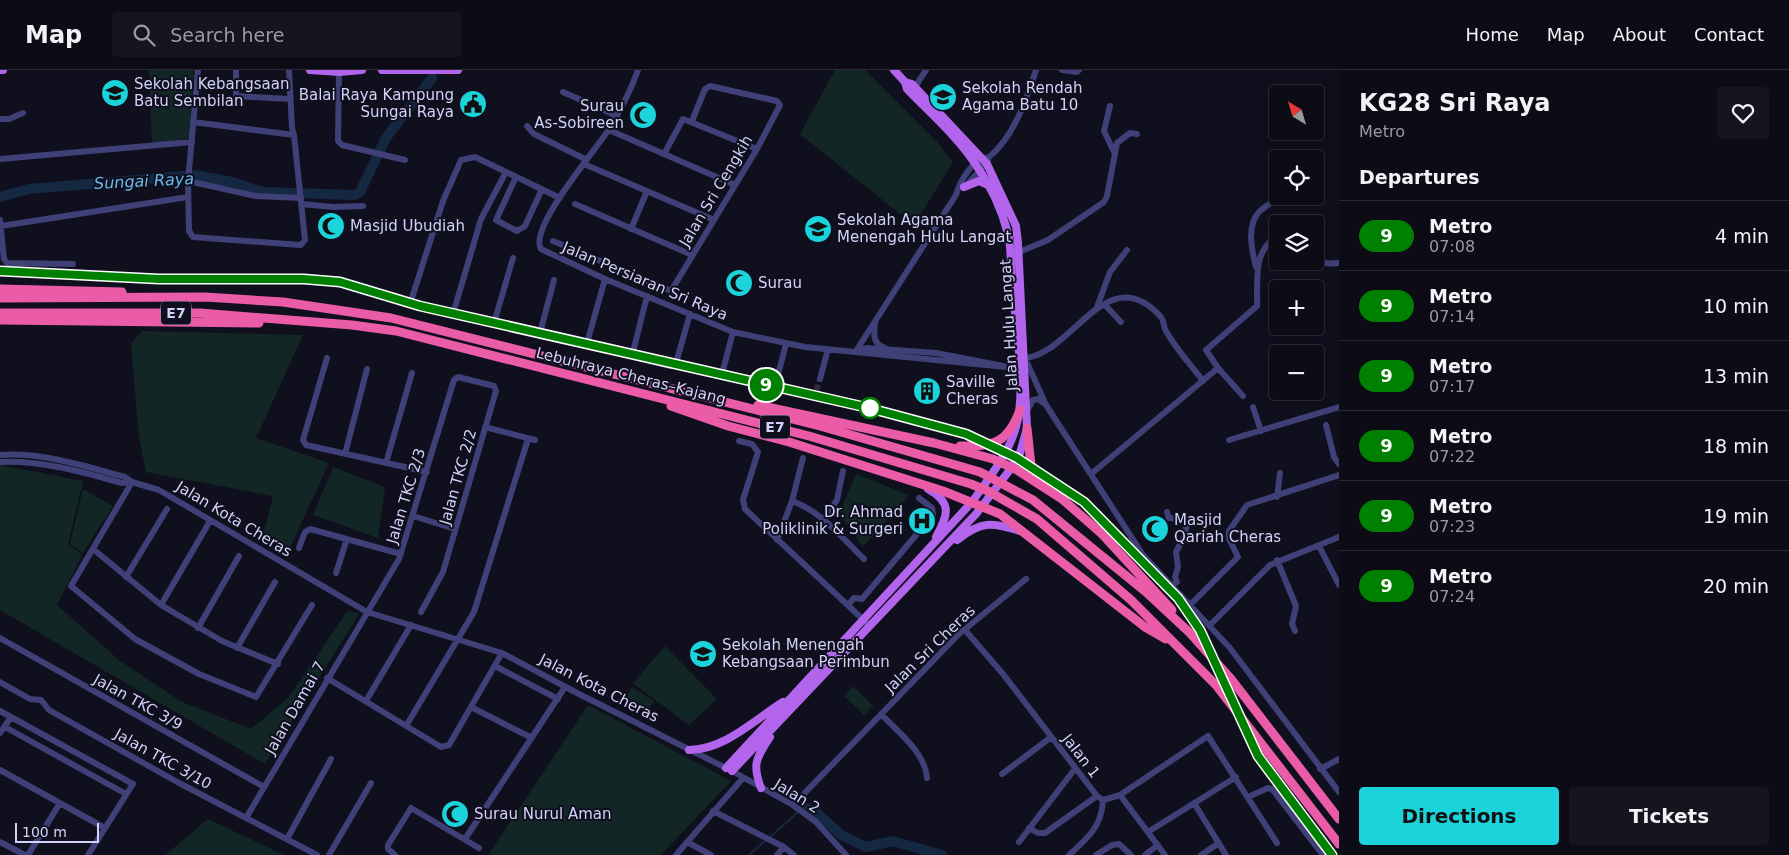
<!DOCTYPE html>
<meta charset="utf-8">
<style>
body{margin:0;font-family:"DejaVu Sans",sans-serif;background:#15141f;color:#f1f3f6;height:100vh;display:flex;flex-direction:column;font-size:19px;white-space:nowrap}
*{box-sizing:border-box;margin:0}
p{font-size:16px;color:#9a9ba1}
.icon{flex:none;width:28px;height:28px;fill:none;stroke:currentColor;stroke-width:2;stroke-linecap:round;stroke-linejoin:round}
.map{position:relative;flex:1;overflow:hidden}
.drawer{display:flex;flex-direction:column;background:#0c0b16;width:450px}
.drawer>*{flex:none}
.badge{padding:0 10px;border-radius:16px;font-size:18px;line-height:32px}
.needle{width:32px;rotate:322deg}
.controls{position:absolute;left:1269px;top:15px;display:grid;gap:10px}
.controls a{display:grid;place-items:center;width:55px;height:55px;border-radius:5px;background:#0c0b16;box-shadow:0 2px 8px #0003,0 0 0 1px #2c2b35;font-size:25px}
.scale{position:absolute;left:15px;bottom:12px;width:84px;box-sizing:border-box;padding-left:5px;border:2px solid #d3d1f9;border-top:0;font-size:14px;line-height:18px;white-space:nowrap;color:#d3d1f9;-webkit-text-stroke:4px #100f1d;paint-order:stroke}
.map>.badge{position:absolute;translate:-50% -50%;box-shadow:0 0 0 2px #fff}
h2{padding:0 20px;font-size:19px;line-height:45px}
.round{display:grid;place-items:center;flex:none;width:52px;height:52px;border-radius:5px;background:#15141f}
.summary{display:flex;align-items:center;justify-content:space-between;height:85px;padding:0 20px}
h1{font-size:24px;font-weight:700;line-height:38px}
.action{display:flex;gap:10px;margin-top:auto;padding:10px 20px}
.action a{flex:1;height:58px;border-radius:5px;background:#1bd3db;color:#111;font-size:20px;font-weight:700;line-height:58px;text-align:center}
.action a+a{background:#15141f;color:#f1f3f6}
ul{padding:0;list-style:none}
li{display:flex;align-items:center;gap:15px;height:70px;padding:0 20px;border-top:1px solid #2c2b35}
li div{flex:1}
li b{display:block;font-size:19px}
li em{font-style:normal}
li .badge{min-width:55px;font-weight:700;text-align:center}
header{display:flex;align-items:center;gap:30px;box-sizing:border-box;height:70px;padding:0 25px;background:#0c0b16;border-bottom:1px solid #2c2b35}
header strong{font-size:24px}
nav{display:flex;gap:28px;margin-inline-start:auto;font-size:18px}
.search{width:350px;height:45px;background:#15141f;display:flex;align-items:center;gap:12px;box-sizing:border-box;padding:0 18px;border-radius:5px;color:#9a9ba1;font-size:19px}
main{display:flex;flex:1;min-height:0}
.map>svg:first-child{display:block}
.green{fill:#122725}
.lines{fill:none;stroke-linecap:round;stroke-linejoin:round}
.stream{stroke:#152842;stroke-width:2}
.river{stroke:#152842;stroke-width:10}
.minor-tunnel{stroke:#2d2c3e;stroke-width:6;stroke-dasharray:6 3;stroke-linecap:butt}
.minor{stroke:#3f4077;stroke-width:6}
.major{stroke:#b265ec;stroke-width:8}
.highway{stroke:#ea5ba8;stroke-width:9}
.rail-casing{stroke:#1bd3db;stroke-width:4}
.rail{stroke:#100f1d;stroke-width:2;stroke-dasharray:5.5;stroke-linecap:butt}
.line-casing{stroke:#fff;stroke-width:11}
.line{stroke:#008000;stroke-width:8}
.stop-dot{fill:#fff;stroke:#008000;stroke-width:2.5}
.labels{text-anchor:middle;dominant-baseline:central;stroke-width:4;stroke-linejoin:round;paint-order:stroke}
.shield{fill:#100f1d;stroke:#9897b7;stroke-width:1}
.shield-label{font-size:14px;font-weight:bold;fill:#d3d1f9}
.poi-label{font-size:15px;fill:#d3d1f9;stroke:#100f1d;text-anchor:start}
.street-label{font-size:15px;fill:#d3d1f9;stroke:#100f1d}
.water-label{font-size:16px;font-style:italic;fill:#6cb8ec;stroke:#100f1d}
</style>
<header>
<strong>Map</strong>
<div class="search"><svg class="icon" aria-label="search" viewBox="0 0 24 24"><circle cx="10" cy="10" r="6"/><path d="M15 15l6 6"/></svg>Search here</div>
<nav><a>Home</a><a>Map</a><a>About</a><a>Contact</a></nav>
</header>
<main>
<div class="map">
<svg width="1339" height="785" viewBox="0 0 1339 785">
<rect width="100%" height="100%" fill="#100f1d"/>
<path class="green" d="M149,0H194L189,68L152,74Z
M835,0H865L937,72L953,92L914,155L800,64Z
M142,261L303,265L256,368L329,393L288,482L263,466L273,426L146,402L139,367L131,274Z
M0,395L83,411L68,474L82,485L57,535L120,591L180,631L251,659L288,628L348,540L359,544L265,694L0,540Z
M333,397L385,417L378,468L313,445Z
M856,404L909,425L863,477L850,457L838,446Z
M83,419L113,436L83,483L70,474Z
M665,576L717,629L689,655L633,613Z
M853,616L873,636L864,645L844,626Z
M632,617L654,631L646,643L625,629Z
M588,635L731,711L661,785H488Z
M208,749L284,785H165Z"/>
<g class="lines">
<path class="stream" d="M770,767L798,742
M749,785L766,770"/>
<path class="river" d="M0,127L29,119L195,105L232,112L263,122L355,125L360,122L386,68L432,8
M806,738L816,742L841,765L866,777L893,771L942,785"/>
<path class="minor-tunnel" d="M814,329L820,309"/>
<path class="minor" d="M198,0L188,111L189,161L193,167L301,175L305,170L294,65L292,58L289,0
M236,0V26L289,29
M638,0C631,20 620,41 609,59C596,80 528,158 541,179L605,209L733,262L805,277L1006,297
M1062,0L1077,2L1079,0
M339,2L338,71L342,75L405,90
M915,17L926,0
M563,22L617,46
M1110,36L1104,61L1115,84
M0,49H9L23,43
M193,52L294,65
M527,56L534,64L587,90
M609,60L735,115
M664,84L683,49L757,79
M989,87C1014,67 1026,30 1036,0
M0,89L192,72
M584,94L714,150
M1275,104L1278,117
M516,107L496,150L517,161L525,156L542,119
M188,111L256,126L301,128
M965,117L988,91
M560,128L475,87L461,90L443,131L411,231L416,236L585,274L587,273L605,209
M302,134L333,137L363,136
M575,134L692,185
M0,150L4,189L7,193L73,194
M1,156L188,127
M631,159L647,121
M553,171L671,221L757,79L780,35L777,31L710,16L705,19L692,51
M1019,182L1048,170L1104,132L1107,126L1117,73L1130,63L1137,64
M1315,182C1319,195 1327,194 1339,193
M1256,197C1252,181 1246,156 1259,142C1265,136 1273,133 1278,126
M647,226L633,282L635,287L670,296L676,293L690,244
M1105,235L1121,252
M1097,237L1110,202L1127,180
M453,244L481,149L506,102
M875,252C874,265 872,273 885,278
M494,253L513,188
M540,263L554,210
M856,281L956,125C960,111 973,88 989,87
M857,281L867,278L936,283L1019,299
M327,288L303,370L306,375L427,402
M1218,298L1243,326
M723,300L733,262
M820,309L828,279
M1203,311C1191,295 1176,279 1166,261C1163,257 1165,252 1161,247C1107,187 1073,284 1025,288L1046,335L1143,485L1230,578L1339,722
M776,312L786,274
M1253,337L1261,361
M1028,339L1033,330L1038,329L1045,334
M1326,355L1334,387L1339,394
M485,357L535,370
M1229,370L1339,337
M739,371L752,374L758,382L743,430L745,439L870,556
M345,384L367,299
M0,385C42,382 84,396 125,407L132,412L159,420L367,542L502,583L577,623L732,701L793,735L816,752L846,785
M0,392C41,390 83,402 122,413L132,412
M386,393L412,303
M1091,404L1218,298L1206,280L1257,236C1258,211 1252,180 1278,166
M132,412L71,516L135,569L199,604L256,627L312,535
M1277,427L1280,403
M792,431C821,441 842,468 864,489
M1167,442L1169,448L1188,450L1184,467L1176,482L1178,497L1175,507L1177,512L1172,516
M413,446L455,459
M823,450L837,430L843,401
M777,470L792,431L803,388
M1319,476L1339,515
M299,478L305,462L310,459L401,484
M93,479L161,535L222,571L278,594
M1277,490L1296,536L1292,554L1295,561
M336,503L347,469
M126,507L167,439
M161,535L210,451
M848,535L854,528L862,529L933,445L932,438L919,428
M1189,536L1238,487L1229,469V461L1247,435L1339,405
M1210,555L1270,495L1339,467
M198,558L239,486
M965,560L1003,604L1097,726L1103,730L1120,725L1208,666L1277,773
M0,568L264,717
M237,578L275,512
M495,596L558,629
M327,608L441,677L449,675L502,583
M0,612L30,629L41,630L49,640L179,713L317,785
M366,631L411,555
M471,637L532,668
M0,641L133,714L88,785
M881,644C898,662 925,682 927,708
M406,656L474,542L528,369
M5,657L126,724
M0,663L11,647
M1320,699L1339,689
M0,700L105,758
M1002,704L1050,668
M1120,725L1165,785
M1248,727L1268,718L1272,719L1323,785
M1194,733L1226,785
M793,735L958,565L1026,509
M713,741L784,777L794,785
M246,748L399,489L454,310L458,307L494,316L496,321L443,502L421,542
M1029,758L1038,763H1045L1097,726
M1148,762L1236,707
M287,769L331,689
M465,769L565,617
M0,772L25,785
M687,772L711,785
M1019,772L1074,700
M28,785L60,733
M329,785L371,713
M395,785L388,779V775L411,738L479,778
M676,785L743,708
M777,785L784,777
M1069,785C1088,768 1102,756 1103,730
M1096,785L1112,775L1119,774L1131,785
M1145,785L1158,775
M1201,785L1219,773"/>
<path class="major" d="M0,0H3
M310,0L339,2L362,0
M382,0H458
M964,117L979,111L988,115
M928,419C953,433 948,445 936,467
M957,470C981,451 991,452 1020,461
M689,680C724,680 754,650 783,632
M726,698L972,432C989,408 1008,385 1016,357C1027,320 1015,252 1012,213C1010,197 1012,180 1008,164C1002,140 990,115 976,95C958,67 930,43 907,19L905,12L894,0
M732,701L976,444L1012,397L1020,383L1027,358L1018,173L1016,156L987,94L912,14L905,12
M761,718C752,695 756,688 770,667"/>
<path class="highway" d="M0,219L122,222
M0,228L205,227L283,232L391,248L820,356L980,402L1033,430L1146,522L1190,563L1231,609L1339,749
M0,243H200L352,255L396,261L809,366L971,414L988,421L1037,449L1131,530L1216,615L1339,774
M0,250L259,253
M758,335L934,373L993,389L1017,400L1065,431
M671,336L728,356L789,372L943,421L1000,444L1145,557L1166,569
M1027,358L1031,395L1046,415
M960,376C994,376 1007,374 1020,340
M1061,428L1101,463L1172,540"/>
<g class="rail-casing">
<path id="rail" d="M0,201L212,210L304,209L340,212L420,236L869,338L966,364L1017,389L1084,432L1169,518L1187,538L1200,560L1258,686L1332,785"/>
</g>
<use href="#rail" class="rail"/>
</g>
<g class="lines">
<g class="line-casing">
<path id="line" d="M0,201L159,209H304L340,212L420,236L869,338L966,364L1017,388L1084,432L1178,528L1200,560L1258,686L1332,785"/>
</g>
<use href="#line" class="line"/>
</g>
<defs>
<g id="school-disc" transform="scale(1.4375)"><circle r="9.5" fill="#1bd3db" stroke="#100f1d"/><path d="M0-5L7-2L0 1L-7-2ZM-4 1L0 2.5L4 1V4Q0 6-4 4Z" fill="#111"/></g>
<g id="civic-disc" transform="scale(1.4375)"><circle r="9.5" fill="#1bd3db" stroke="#100f1d"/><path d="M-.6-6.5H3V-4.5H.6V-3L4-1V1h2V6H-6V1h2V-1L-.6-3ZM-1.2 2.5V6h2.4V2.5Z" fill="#111"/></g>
<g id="mosque-disc" transform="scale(1.4375)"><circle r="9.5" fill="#1bd3db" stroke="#100f1d"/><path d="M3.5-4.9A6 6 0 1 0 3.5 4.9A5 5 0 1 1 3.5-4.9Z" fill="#111"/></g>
<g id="building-disc" transform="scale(1.4375)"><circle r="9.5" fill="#1bd3db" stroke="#100f1d"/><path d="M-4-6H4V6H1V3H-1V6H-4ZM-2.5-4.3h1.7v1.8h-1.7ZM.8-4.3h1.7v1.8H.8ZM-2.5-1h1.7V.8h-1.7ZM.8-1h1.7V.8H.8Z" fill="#111"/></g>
<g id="hospital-disc" transform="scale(1.4375)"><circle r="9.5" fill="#1bd3db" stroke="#100f1d"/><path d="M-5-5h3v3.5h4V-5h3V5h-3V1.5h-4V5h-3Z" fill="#111"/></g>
</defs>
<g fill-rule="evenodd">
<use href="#school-disc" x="115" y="23"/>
<use href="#school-disc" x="943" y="27"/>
<use href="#civic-disc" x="473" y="34"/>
<use href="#mosque-disc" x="643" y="45"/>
<use href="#mosque-disc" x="331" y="156"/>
<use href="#school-disc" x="818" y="159"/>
<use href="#mosque-disc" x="739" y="213"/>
<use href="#building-disc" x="927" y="321"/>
<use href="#hospital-disc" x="922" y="451"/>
<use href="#mosque-disc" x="1155" y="459"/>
<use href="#school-disc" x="703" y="584"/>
<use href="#mosque-disc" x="455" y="744"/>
</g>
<circle class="stop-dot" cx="870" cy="338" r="10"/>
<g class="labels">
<g class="shield">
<rect x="161" y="231.5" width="30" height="23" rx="4"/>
<rect x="760" y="345.5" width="30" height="23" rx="4"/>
</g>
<g class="shield-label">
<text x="176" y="243">E7</text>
<text x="775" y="357">E7</text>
</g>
<g class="poi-label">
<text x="134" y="14">Sekolah Kebangsaan<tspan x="134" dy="17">Batu Sembilan</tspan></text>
<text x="962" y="18">Sekolah Rendah<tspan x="962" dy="17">Agama Batu 10</tspan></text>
<text x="454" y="25" text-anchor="end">Balai Raya Kampung<tspan x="454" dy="17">Sungai Raya</tspan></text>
<text x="624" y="36" text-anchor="end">Surau<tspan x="624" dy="17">As-Sobireen</tspan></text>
<text x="837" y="150">Sekolah Agama<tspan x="837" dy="17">Menengah Hulu Langat</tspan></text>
<text x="350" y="156">Masjid Ubudiah</text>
<text x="758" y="213">Surau</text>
<text x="946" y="312">Saville<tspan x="946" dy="17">Cheras</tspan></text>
<text x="903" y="442" text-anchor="end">Dr. Ahmad<tspan x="903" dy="17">Poliklinik &amp; Surgeri</tspan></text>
<text x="1174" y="450">Masjid<tspan x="1174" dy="17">Qariah Cheras</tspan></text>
<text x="722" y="575">Sekolah Menengah<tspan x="722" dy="17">Kebangsaan Perimbun</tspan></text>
<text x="474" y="744">Surau Nurul Aman</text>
</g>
<g class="street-label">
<text transform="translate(716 121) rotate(-59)">Jalan Sri Cengkih</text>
<text transform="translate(645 211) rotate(23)">Jalan Persiaran Sri Raya</text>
<text transform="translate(1009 255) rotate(-93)">Jalan Hulu Langat</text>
<text transform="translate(631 306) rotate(14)">Lebuhraya Cheras–Kajang</text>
<text transform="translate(458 407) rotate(-74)">Jalan TKC 2/2</text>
<text transform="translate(406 426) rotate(-73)">Jalan TKC 2/3</text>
<text transform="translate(234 449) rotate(31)">Jalan Kota Cheras</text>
<text transform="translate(930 579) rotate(-44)">Jalan Sri Cheras</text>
<text transform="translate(599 618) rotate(27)">Jalan Kota Cheras</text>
<text transform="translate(138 632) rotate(29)">Jalan TKC 3/9</text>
<text transform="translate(295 638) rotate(-60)">Jalan Damai 7</text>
<text transform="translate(1081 686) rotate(52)">Jalan 1</text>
<text transform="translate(163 689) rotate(29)">Jalan TKC 3/10</text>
<text transform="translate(797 726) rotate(32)">Jalan 2</text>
</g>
<g class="water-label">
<text transform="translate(144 111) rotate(-3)">Sungai Raya</text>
</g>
</g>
</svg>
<div class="controls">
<a><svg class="needle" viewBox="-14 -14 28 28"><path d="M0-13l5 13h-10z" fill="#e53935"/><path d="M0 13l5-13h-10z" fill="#9a9ba1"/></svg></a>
<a><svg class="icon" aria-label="locate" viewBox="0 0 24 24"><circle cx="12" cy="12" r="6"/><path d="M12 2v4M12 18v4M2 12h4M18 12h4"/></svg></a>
<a><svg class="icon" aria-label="layers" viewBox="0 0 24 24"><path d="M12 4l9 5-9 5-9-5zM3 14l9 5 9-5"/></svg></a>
<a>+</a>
<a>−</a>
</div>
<div class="scale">100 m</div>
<b class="badge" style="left:766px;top:315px;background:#008000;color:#fff">9</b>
</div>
<section class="drawer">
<div class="summary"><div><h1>KG28 Sri Raya</h1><p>Metro</p></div><a class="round"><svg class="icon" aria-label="heart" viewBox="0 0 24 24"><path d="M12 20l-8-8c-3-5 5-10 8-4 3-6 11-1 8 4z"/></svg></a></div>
<h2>Departures</h2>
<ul>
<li><span class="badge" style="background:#008000;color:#fff">9</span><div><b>Metro</b><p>07:08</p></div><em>4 min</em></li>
<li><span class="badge" style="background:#008000;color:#fff">9</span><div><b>Metro</b><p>07:14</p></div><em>10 min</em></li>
<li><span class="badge" style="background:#008000;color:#fff">9</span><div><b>Metro</b><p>07:17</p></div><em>13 min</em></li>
<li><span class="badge" style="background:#008000;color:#fff">9</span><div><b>Metro</b><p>07:22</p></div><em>18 min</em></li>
<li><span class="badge" style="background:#008000;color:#fff">9</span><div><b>Metro</b><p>07:23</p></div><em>19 min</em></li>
<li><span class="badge" style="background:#008000;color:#fff">9</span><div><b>Metro</b><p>07:24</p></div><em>20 min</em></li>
</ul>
<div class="action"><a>Directions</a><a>Tickets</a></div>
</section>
</main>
